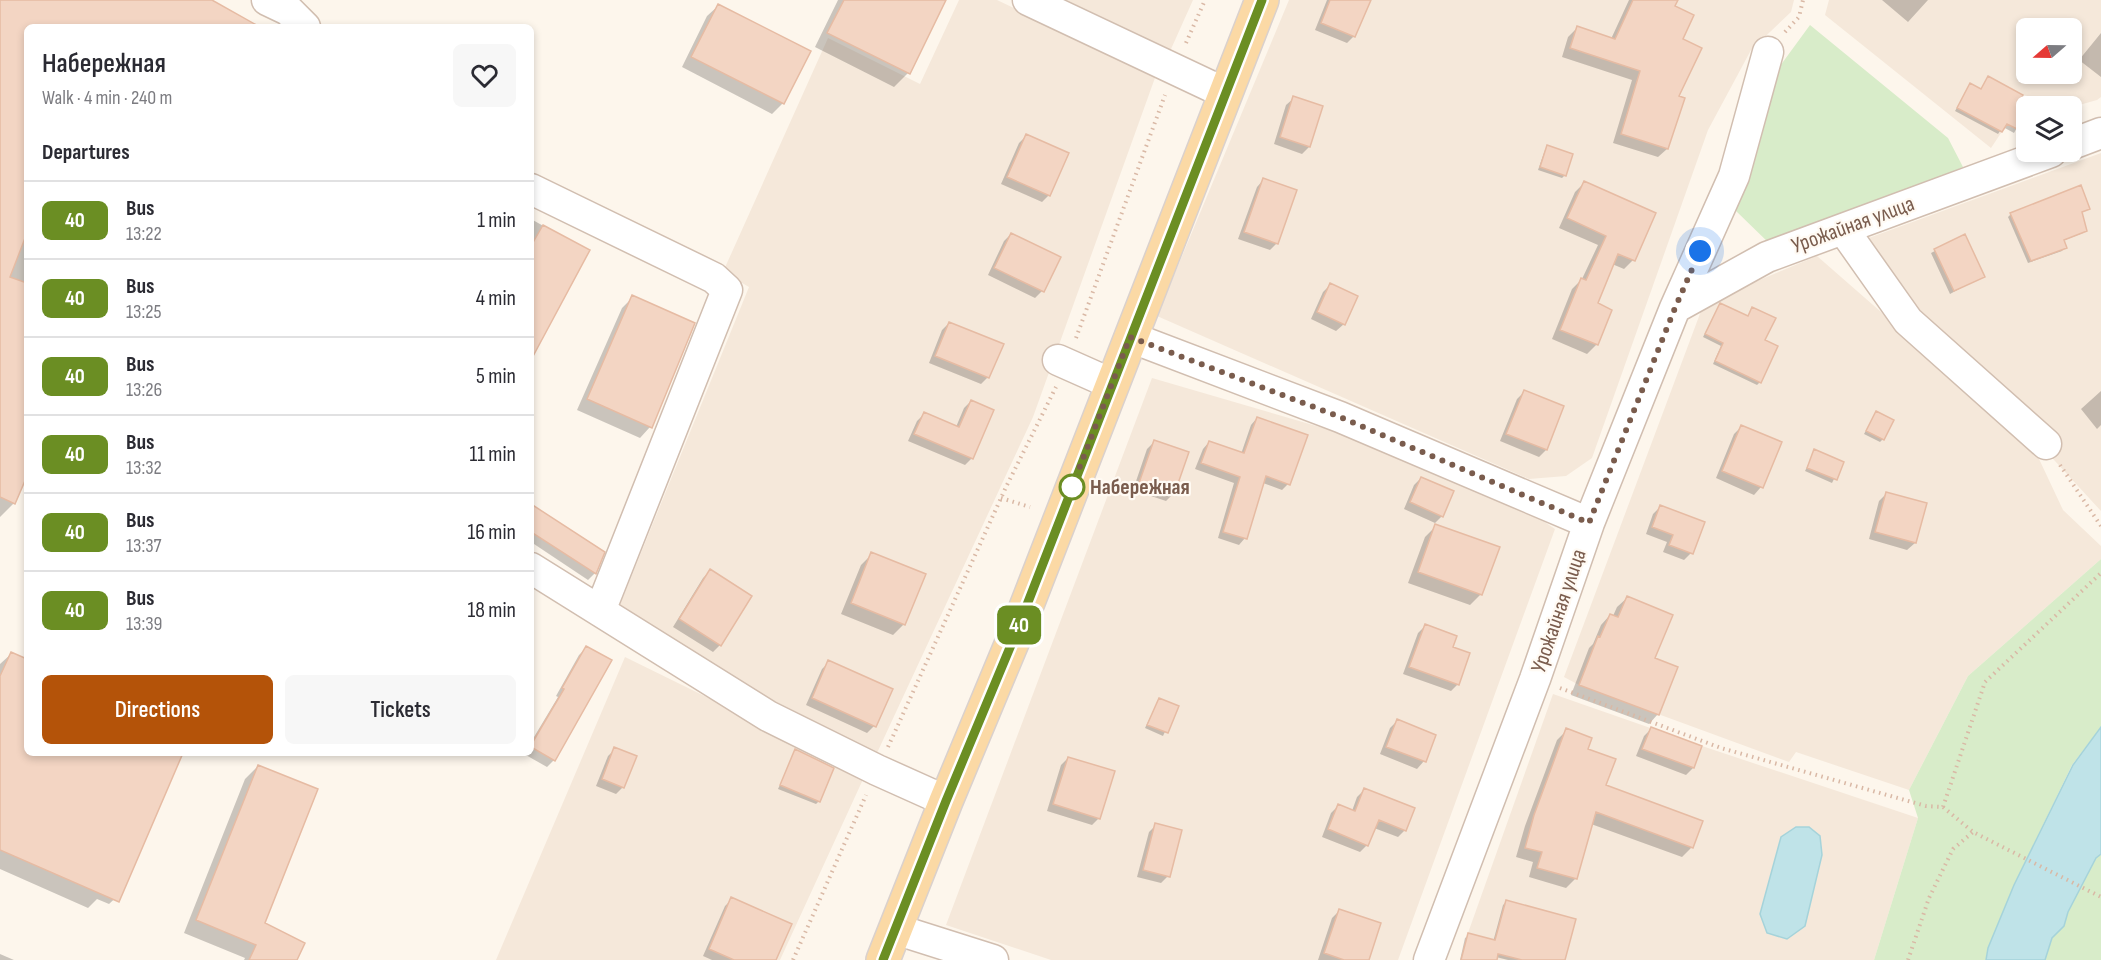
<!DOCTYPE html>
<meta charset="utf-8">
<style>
body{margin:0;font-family:"Sofia Sans Condensed",sans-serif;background:#f7f7f7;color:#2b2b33;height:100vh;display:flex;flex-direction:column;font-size:22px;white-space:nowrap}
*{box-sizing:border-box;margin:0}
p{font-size:20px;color:#7c7c81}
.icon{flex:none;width:33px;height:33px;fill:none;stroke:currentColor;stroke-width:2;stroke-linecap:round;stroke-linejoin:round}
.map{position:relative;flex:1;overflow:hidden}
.drawer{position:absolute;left:24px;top:24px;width:510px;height:732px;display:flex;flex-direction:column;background:#fff;border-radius:9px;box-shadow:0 3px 9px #0003}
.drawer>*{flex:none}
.badge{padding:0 12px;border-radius:9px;font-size:21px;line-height:39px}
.needle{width:39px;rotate:250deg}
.tools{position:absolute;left:2016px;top:18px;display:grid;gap:12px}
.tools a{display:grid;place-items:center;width:66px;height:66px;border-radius:9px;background:#fff;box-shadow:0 3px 9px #0003;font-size:30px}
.you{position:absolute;width:30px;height:30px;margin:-15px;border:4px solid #fff;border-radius:50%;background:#1a73e8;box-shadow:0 0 0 9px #1a73e833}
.map>.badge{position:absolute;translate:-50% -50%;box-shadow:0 0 0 3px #fff}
h2{padding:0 18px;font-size:22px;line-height:54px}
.round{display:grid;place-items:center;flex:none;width:63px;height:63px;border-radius:9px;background:#f7f7f7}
.summary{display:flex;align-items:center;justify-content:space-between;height:102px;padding:0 18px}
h1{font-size:28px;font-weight:600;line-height:45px}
.action{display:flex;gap:12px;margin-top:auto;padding:12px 18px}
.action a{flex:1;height:69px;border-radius:9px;background:#b45309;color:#fff;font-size:24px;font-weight:600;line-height:69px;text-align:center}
.action a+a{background:#f7f7f7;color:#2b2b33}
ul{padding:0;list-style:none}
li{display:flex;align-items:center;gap:18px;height:78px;padding:0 18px;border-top:2px solid #e1e1e2}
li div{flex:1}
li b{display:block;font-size:22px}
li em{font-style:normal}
li .badge{min-width:66px;font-weight:700;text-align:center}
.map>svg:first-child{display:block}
.residential{fill:#f5e8da;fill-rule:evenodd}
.green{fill:#d8ecc9}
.water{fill:#bfe3e8;stroke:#a5d3da;stroke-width:1.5}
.shadow{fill:#0003}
.building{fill:#f3d5c3;stroke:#e6bba3;stroke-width:1.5}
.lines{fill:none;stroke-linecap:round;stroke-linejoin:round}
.minor-casing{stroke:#d1beb0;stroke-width:33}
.major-casing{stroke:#dad1cd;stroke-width:36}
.path{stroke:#d9b8a5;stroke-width:4;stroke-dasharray:1.5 4.5;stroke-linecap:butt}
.minor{stroke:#fff;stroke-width:30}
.major{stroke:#fbd9a5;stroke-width:33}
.line-casing{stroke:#fff;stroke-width:14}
.line{stroke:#6b8e23;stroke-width:9}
.walk{stroke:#7a5c4d;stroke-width:6;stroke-dasharray:0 10.8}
.stop-dot{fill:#fff;stroke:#6b8e23;stroke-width:3}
.labels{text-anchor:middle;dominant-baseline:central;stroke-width:4.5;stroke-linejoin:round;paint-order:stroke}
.street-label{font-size:22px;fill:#7a5c4d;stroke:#fffaf3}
.stop-label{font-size:22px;font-weight:bold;fill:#7a5c4d;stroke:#fffaf3;text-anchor:start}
</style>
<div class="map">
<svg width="2101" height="960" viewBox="0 0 2101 960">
<rect width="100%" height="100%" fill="#fdf6ec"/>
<path class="residential" d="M959,0H997L1156,75L1033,417L877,753L740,684L619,607L749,287L723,272L828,38L920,84Z
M1048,0H1193L1167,58Z
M1289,0H1794L1791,12L1751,50L1708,130L1592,458L1566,476L1529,479L1157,316Z
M1829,0H2101V97L2097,100L2072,107L2053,106L2040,99L2023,95L2018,104L2026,109V116L2019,130L2007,124L1991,148L1825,15ZM2026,28H2072V74H2026Z
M2101,153V511L1918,312L1866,239Z
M1817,256L2032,444L2063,510L2101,546V559L1968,676L1909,790L1796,752L1789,762L1579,685L1564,677L1704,303Z
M1152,378L1330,430L1527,510L1555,529L1398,960H1051L946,925Z
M625,657L865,775L780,960H496Z
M1553,694L1702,746L1918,818L1874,960H1461L1468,933Z"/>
<path class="green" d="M1810,25L1948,138L1963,167L1841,223L1773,247L1736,211L1780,66Z
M2101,559V727L2072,765L2014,885L1988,948L1986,960H1874L1918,818L1909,790L1968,676Z
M2101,854V960H2045L2052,938L2064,926L2068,912L2096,858Z"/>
<path class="water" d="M2101,727V854L2096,858L2068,912L2064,926L2052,938L2045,960H1986L1988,948L2014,885L2073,765Z
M1796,827H1809L1820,836L1822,855L1805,926L1787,939L1767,933L1760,914L1781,837Z"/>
<path class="shadow" d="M0,0H209L257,27H27V470L14,503L0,517Z
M838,0H945L908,73L894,87L815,47Z
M1327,0H1370L1354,36L1347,43L1315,30Z
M1629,0H1676L1673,7L1681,40L1676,97L1667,149L1658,157L1613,143L1632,80L1562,57L1568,37L1577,28L1611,39Z
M1882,0H1928L1908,22Z
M718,6L783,103L772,114L682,67L707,16Z
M2101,33V77L2079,60Z
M1988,78L2016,105L2026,111L2014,133L2003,127L1998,134L1955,111L1970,85L1980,91Z
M1294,98L1309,147L1302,154L1274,144L1286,105Z
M1026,136L1049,195L1042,202L1001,184L1019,143Z
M1548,147L1565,175L1562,178L1538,170L1545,150Z
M1264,179L1277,243L1270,250L1238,239L1257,187Z
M1584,183L1633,260L1624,269L1612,264L1596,304L1597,344L1587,354L1552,339L1572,289L1582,279L1598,245L1559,228L1575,192Z
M2088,208L2080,213L2086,230L2083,233L2062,241L2065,247L2062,251L2028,263L2008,217L2011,214Z
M531,219L588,251L531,356Z
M1011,234L1059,258L1042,291L1035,298L988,275L1004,241Z
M1964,236L1983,276L1950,294L1931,253Z
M1330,285L1344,324L1336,331L1311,319L1323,292Z
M633,297L650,427L640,438L577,410L622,308Z
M1720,305L1747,318L1753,309L1763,340L1760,382L1757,385L1713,364L1721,346L1703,337Z
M949,323L988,377L981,384L929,363L942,330Z
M2101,391V425L2097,429L2081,409Z
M1524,392L1562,407L1546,450L1539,457L1500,441L1517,399Z
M971,401L972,458L965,465L908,441L917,421L924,414L956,427L964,408Z
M1876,412L1883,439L1880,442L1864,434Z
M1257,418L1288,484L1282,490L1263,483L1245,538L1239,545L1218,538L1234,483L1195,469L1203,449L1209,442L1241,454L1251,425Z
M1741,427L1780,443L1761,487L1754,495L1716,478L1734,434Z
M1154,442L1173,494L1166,501L1133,490L1147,449Z
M1815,451L1842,463L1832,483L1805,471Z
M1421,478L1442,516L1435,523L1404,509L1414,485Z
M1886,494L1915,543L1907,550L1869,539L1879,501Z
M531,504V506L595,573L588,580L531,542Z
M1660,507L1691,553L1684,560L1663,552L1667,542L1646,534L1653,514Z
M1436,526L1481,594L1470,605L1408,583L1425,537Z
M872,554L904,624L893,635L841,614L861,565Z
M710,571L720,645L713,652L673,627L703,578Z
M1627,598L1653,659L1658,714L1649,724L1571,695L1589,648L1593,644L1601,625L1610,615L1613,616L1617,607Z
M1425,626L1451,648L1458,684L1451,691L1403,674L1418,633Z
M586,648L610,661L554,760L547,767L524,754L531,753V742L558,697L556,696L579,655Z
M11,654L27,661V753H181L123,891L109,904L97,899L88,908L0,869V664Z
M829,662L874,726L867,733L806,705L822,669Z
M1159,699L1177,706L1163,736L1145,728Z
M1397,721L1434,735L1424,761L1417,769L1380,754L1390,728Z
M1651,729L1700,747L1693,768L1686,775L1636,756L1644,736Z
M1567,730L1586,750L1604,786L1701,822L1691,848L1682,857L1591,824L1576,878L1566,888L1529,877L1533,862L1516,857L1525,826L1557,740Z
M615,749L623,787L616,794L596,786L608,756Z
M796,751L819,801L816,804L778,789Z
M1068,758L1099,818L1092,825L1047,811L1061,765Z
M258,766L263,923L295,960H244L245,958L184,933L245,779Z
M1364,790L1405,830L1398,837L1374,828L1367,845L1360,852L1322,837L1331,813L1338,806L1352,811L1357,797Z
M1156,825L1168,876L1161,883L1137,877L1149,832Z
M732,899L775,960H712L703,956L725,906Z
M1506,902L1564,960H1508L1496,957L1495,960H1460L1465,938L1469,935L1493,942L1503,905Z
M1339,911L1367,960H1318L1332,918Z
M0,954L14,960H0Z"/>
<path class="building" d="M0,0H212L260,27H27V233L10,277L27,283V476L15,504L0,497Z
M844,0H946L910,74L827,33Z
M1330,0H1371L1355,37L1321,23Z
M1633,0H1678L1675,6L1694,15L1683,39L1702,48L1679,96L1685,98L1668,149L1621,134L1640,71L1570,48L1577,26L1615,39Z
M718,4L811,51L784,104L691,57Z
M1988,76L2023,95L2018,104L2026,109V116L2019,130L2007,124L2002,132L1957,108L1970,83L1981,89Z
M1293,96L1323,106L1310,147L1280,137Z
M1026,134L1069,153L1050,196L1007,177Z
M1547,145L1573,154L1566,176L1540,167Z
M1263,178L1297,190L1278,244L1244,232Z
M1584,181L1656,213L1635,261L1618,254L1598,303L1612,310L1598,345L1560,330L1581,278L1586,280L1606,236L1567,218Z
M2081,185L2090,209L2082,212L2087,231L2064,240L2067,248L2031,261L2010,213Z
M543,225L590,250L531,360V246Z
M1011,233L1061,257L1044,292L994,268Z
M1965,234L1985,277L1954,291L1934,249Z
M1330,283L1358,296L1345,325L1317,312Z
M632,295L695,323L652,428L587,399Z
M1720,303L1748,316L1752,307L1776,318L1765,340L1778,346L1761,383L1715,361L1723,343L1705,334Z
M949,322L1004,344L989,378L935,356Z
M1524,390L1564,406L1547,450L1506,434Z
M971,400L994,410L973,459L914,434L924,412L959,427Z
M1876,411L1894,420L1884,440L1866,431Z
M1257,417L1308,435L1290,485L1266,476L1247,539L1223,532L1240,477L1201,463L1209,441L1244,453Z
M1741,425L1782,442L1763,488L1722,471Z
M1154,440L1189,452L1174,495L1139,483Z
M1814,449L1844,462L1837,480L1807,468Z
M1421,477L1454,491L1443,517L1410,502Z
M1886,492L1927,503L1916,543L1875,532Z
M531,504L605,552L596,574L531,532Z
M1660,505L1705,522L1693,554L1669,545L1673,535L1652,527Z
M1435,524L1500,547L1482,595L1418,572Z
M871,552L926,574L905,625L851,603Z
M710,569L752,596L721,646L679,619Z
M1627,596L1673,615L1655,658L1678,667L1659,715L1579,685L1598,636L1600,637L1610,614L1618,617Z
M1425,624L1457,636L1453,647L1470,653L1459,685L1409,667Z
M586,646L612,660L555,761L531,747V745L564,689L562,688Z
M11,652L27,659V753H183L119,902L0,850V676Z
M828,660L893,689L876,727L812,698Z
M1159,698L1179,706L1168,733L1147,725Z
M1397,719L1436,735L1426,762L1386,747Z
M1651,727L1702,746L1694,768L1642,749Z
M1566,728L1592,738L1588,749L1616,759L1606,785L1703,821L1693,848L1596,812L1577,879L1537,868L1542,852L1525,848L1534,815Z
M614,747L637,756L624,788L602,779Z
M795,749L834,768L820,802L780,785Z
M1068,757L1115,771L1100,819L1053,804Z
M258,765L318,789L265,923L305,943L297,960H249L256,945L196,920Z
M1364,788L1415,808L1406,831L1379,820L1368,846L1328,829L1338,804L1355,811Z
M1155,823L1182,830L1170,877L1143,870Z
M731,897L792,924L776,960H734L709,949Z
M1506,900L1576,919L1565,960H1522L1498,954L1497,960H1461L1468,933L1495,940Z
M1339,909L1381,923L1369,960H1344L1324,953Z"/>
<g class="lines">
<g class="minor-casing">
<path id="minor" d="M267,0L288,10L305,27
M1028,0L1225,93
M2072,144L2101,133
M531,189L714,278L727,290L600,611
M1843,229L1908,321L2046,444
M1675,308L1767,257L2051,152
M1130,337L1340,417L1589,523
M1058,360L1112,384
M531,568L768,716L877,770L946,801
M895,929L993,960
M1429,960L1535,679L1589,523L1675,308L1734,176L1768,52"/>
</g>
<g class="major-casing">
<path id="major" d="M883,960L946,801L1016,633L1262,0"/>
</g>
<path class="path" d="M1785,32L1799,17L1803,0
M1186,43L1205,0
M1076,338L1165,95
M2060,465L2101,526
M1001,498L1030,507
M1560,688L1721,748L1926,806L1943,807L1973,832L2101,897
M888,747L1006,487L1056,387
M1943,807L1985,682L2101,573
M793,960L866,795
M1908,960L1929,898L1953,849L1973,832"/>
<use href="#minor" class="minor"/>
<use href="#major" class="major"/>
</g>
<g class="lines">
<g class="line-casing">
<path id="line" d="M883,960L946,801L1016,633L1262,0"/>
</g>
<use href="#line" class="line"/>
<path class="walk" d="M1072,487L1130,337L1340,417L1589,523L1675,308L1700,251"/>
</g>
<circle class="stop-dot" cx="1072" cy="487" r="12"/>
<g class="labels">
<g class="street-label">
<text transform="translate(1853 225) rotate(-20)">Урожайная улица</text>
<text transform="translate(1559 611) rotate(-71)">Урожайная улица</text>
</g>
<g class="stop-label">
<text x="1090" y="487">Набережная</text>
</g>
</g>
</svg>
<div class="tools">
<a><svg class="needle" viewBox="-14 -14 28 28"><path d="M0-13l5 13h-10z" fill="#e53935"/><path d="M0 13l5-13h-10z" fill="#7c7c81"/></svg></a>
<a><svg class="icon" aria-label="layers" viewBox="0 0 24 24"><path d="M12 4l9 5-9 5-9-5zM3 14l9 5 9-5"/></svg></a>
</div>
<div class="you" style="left:1700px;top:251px"></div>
<b class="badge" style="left:1019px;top:625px;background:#6b8e23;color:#fff">40</b>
<section class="drawer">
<div class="summary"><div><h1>Набережная</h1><p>Walk · 4 min · 240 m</p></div><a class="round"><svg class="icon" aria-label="heart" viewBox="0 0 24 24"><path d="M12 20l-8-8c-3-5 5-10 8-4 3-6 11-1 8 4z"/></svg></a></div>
<h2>Departures</h2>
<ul>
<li><span class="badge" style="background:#6b8e23;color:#fff">40</span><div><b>Bus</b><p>13:22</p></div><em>1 min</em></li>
<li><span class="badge" style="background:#6b8e23;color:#fff">40</span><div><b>Bus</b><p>13:25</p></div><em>4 min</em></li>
<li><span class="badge" style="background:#6b8e23;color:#fff">40</span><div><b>Bus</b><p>13:26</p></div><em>5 min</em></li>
<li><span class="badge" style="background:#6b8e23;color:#fff">40</span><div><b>Bus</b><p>13:32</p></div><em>11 min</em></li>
<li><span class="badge" style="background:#6b8e23;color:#fff">40</span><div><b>Bus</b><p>13:37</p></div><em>16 min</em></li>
<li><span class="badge" style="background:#6b8e23;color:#fff">40</span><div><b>Bus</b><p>13:39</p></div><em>18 min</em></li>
</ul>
<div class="action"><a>Directions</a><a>Tickets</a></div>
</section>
</div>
